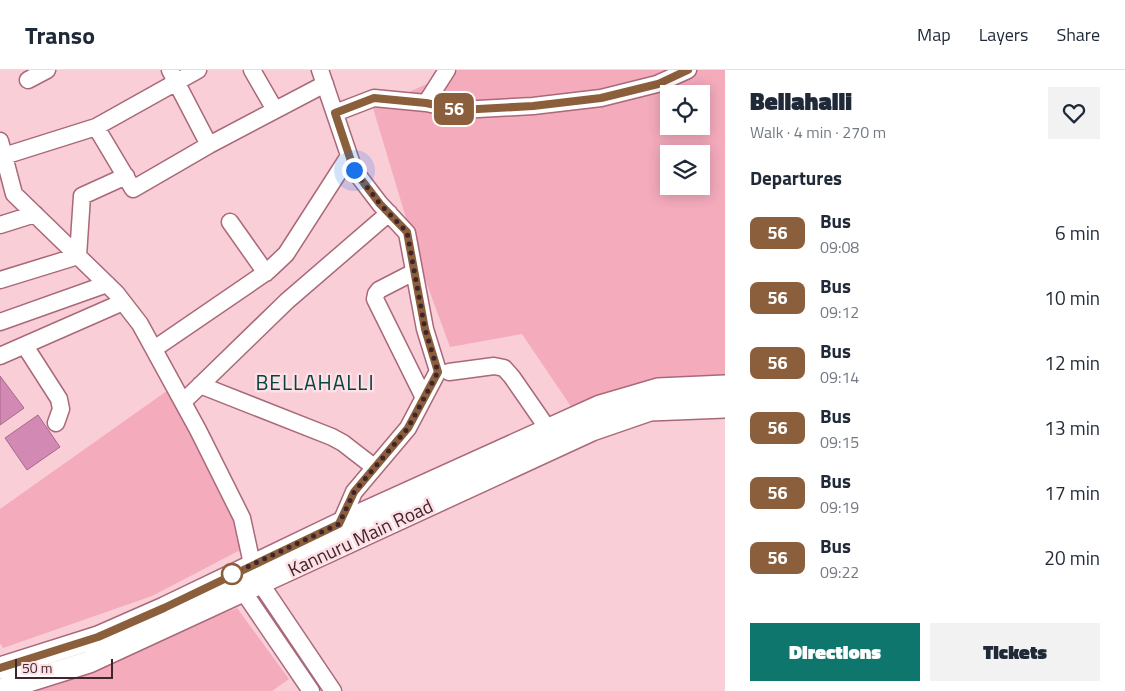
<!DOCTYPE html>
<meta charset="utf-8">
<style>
body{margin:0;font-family:"Titillium Web",sans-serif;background:#f2f2f3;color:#1f2937;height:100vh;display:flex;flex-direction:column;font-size:19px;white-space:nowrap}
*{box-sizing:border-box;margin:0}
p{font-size:16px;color:#747a83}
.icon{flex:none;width:28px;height:28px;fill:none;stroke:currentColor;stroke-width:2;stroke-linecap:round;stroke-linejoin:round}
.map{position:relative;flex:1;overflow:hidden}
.sheet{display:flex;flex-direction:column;background:#fff;width:400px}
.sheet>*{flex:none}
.badge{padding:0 10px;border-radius:8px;font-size:18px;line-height:32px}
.buttons{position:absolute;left:660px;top:15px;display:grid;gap:10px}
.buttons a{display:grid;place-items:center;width:50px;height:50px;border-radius:0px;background:#fff;box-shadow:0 2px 12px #0003;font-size:25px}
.scale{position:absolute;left:15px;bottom:12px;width:98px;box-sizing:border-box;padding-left:5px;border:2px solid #40252c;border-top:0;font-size:14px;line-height:18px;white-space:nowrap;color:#40252c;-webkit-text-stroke:4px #fddfe5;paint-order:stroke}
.you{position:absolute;width:25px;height:25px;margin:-12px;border:4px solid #fff;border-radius:50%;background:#1a73e8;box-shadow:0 0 0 8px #1a73e833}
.map>.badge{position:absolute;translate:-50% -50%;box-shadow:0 0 0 2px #fff}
h2{padding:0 25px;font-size:19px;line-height:45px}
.round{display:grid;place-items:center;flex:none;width:52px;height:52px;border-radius:0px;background:#f2f2f3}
.overview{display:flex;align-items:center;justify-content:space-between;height:85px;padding:0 25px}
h1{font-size:24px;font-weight:800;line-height:38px}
.primary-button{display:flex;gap:10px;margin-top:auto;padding:10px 25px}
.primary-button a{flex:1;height:58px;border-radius:0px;background:#0f766e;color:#fff;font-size:20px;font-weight:800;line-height:58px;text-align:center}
.primary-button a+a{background:#f2f2f3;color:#1f2937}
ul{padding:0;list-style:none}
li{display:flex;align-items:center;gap:15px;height:65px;padding:0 25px}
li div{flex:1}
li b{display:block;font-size:19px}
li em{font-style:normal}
li .badge{min-width:55px;font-weight:700;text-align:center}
header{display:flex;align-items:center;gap:30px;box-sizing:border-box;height:70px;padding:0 25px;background:#fff;border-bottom:1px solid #e0e1e3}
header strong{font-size:24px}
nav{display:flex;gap:28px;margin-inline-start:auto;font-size:18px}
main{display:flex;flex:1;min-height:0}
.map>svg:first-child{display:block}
.green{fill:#f4abbc;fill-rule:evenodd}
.building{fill:#d289b4;stroke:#a36a8b}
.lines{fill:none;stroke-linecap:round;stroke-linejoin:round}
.minor-casing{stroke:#a96979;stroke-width:19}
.major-casing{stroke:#a96979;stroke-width:24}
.minor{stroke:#fff;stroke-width:16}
.major{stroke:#fff;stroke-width:21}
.line-casing{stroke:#fff;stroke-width:11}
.line{stroke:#8b5e3c;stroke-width:8}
.walk{stroke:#40252c;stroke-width:5;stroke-dasharray:0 9}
.stop-dot{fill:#fff;stroke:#8b5e3c;stroke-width:2.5}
.labels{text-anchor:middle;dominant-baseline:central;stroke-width:5;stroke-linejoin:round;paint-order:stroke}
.street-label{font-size:19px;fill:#40252c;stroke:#fddfe5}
.quarter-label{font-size:21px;letter-spacing:1px;fill:#04443e;stroke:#fddfe5}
</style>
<header>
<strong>Transo</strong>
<nav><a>Map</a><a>Layers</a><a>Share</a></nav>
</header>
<main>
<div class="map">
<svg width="725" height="621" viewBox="0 0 725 621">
<rect width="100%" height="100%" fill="#f9ced7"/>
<path class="green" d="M458,0H725V310L574,341L522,264L450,277L421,198L373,38ZM669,24H701V56H669ZM669,84H701V116H669Z
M171,318L246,477L152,526L3,578L0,573V439Z
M237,538L289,609L272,621H26Z"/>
<path class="building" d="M0,306L24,338L0,355Z
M38,345L60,377L27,400L5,368Z"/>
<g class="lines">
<g class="minor-casing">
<path id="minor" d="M252,0L275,40
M320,0L354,100L380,134L407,163L425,259L438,301L408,358L354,422L338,459
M28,10L47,0
M426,33L447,0
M335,43L374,28L426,33L460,40L533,36L601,28L657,14L688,0
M96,57L198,0
M0,71L14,124L116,223L140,254L198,360L242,448L252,494L261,514L333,621
M209,75L325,14
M4,86L96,57L133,119L209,75L170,0
M230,152L266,203
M0,155L35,144
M414,202L379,220L376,224L375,229L424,328
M0,210L78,186L82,126L126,106
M0,252L107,214
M25,276L59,329L61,339L56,353
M154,279L268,201L286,184L349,86
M0,286L123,232
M449,302L494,296L504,298L512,307L548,359
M200,315L332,367L343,373L374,397
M183,332L287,231L389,143
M243,521L311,621"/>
</g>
<g class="major-casing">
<path id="major" d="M0,598L98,567L164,538L339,454L600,336L658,319L725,316
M0,620L89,592L592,360L650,340L725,337"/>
</g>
<use href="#minor" class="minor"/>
<use href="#major" class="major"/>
</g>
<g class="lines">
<g class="line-casing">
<path id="line" d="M0,598L98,567L164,538L339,454L354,422L408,358L438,302L425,259L407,162L380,134L354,100L335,43L374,28L426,33L460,40L533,36L601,28L658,14L688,0"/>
</g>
<use href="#line" class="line"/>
<path class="walk" d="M232,504L339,454L354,422L408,358L438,302L425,259L407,162L380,134L354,100"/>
</g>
<circle class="stop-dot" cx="232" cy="504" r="10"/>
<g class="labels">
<g class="street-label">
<text transform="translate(360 467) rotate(-25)">Kannuru Main Road</text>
</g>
<g class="quarter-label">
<text x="315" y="312">BELLAHALLI</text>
</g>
</g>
</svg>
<div class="buttons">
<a><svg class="icon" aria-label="locate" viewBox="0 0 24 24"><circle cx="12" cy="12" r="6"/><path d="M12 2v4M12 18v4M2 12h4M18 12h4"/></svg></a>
<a><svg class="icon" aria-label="layers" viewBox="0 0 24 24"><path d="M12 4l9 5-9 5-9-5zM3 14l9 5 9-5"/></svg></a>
</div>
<div class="scale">50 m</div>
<div class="you" style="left:354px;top:100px"></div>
<b class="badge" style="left:454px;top:39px;background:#8b5e3c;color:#fff">56</b>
</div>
<section class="sheet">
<div class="overview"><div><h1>Bellahalli</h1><p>Walk · 4 min · 270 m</p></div><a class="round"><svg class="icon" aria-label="heart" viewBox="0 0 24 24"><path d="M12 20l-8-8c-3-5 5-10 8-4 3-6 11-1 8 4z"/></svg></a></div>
<h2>Departures</h2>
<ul>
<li><span class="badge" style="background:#8b5e3c;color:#fff">56</span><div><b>Bus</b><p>09:08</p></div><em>6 min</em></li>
<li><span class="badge" style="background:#8b5e3c;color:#fff">56</span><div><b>Bus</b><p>09:12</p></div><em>10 min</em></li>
<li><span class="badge" style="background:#8b5e3c;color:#fff">56</span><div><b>Bus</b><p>09:14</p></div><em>12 min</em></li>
<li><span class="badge" style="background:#8b5e3c;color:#fff">56</span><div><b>Bus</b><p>09:15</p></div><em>13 min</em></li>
<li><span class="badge" style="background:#8b5e3c;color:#fff">56</span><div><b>Bus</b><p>09:19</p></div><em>17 min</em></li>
<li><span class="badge" style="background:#8b5e3c;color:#fff">56</span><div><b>Bus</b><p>09:22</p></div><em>20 min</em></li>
</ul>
<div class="primary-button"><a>Directions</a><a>Tickets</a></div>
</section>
</main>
